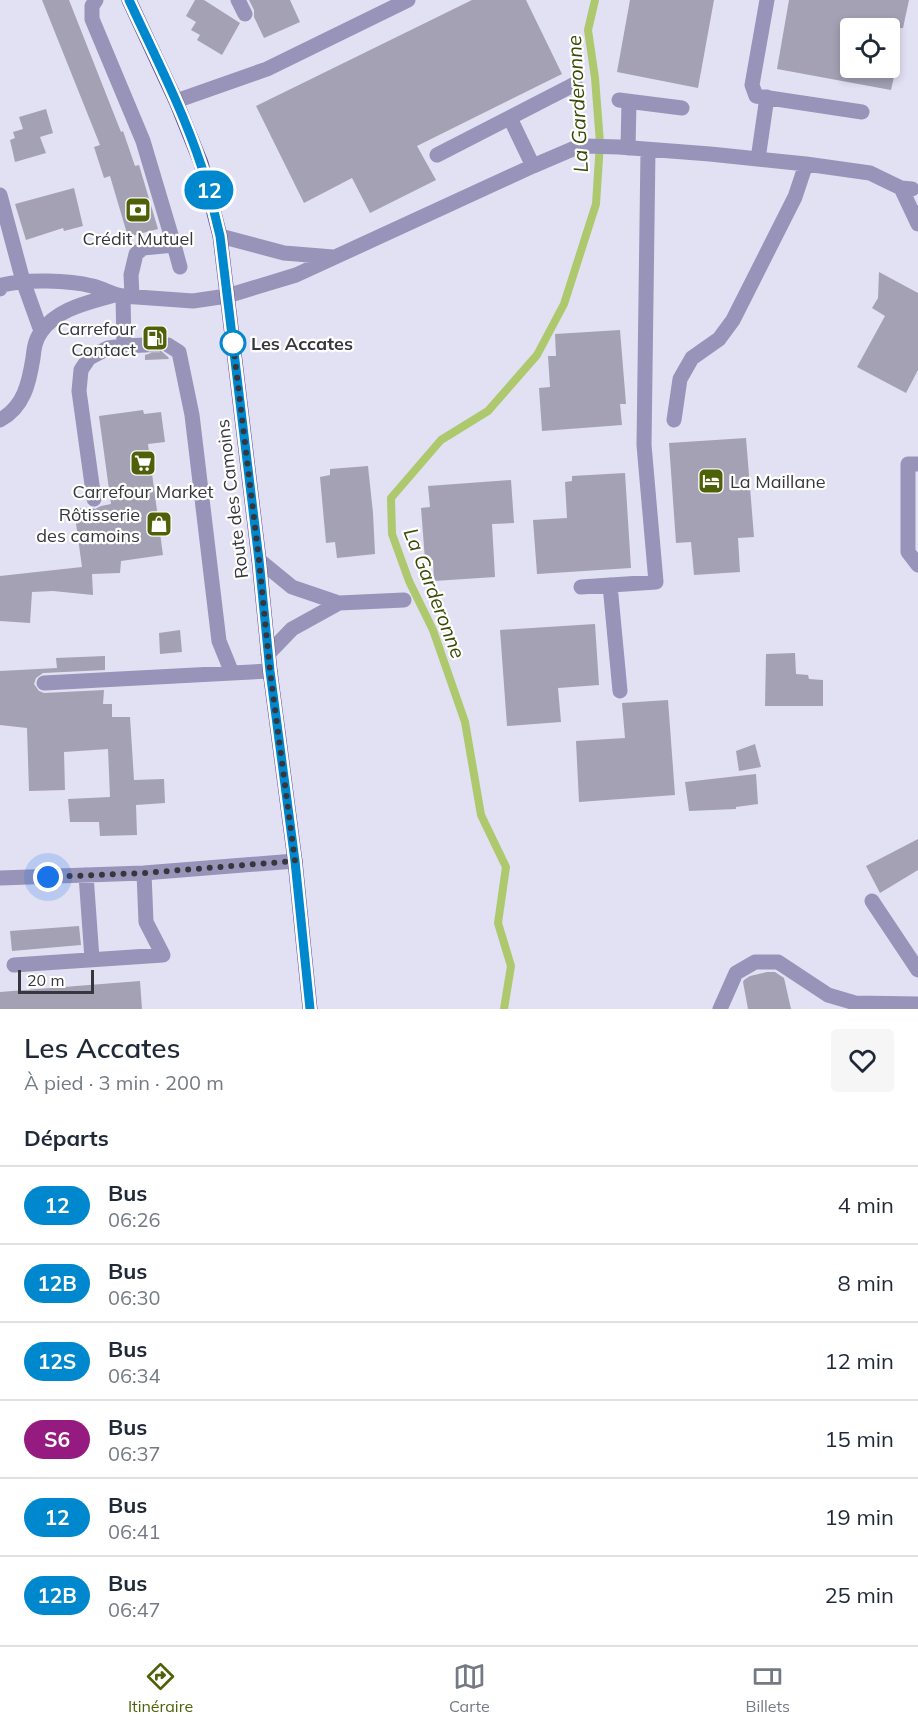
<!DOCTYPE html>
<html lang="fr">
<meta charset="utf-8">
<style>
body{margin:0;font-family:Mulish,sans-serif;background:#f6f6f7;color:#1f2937;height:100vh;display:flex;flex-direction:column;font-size:22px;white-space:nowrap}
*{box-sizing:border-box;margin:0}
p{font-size:20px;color:#747a83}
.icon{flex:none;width:33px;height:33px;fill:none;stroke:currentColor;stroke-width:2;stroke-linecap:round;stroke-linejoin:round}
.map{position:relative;height:1009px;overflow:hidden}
.details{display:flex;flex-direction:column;background:#fff;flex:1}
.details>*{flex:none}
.badge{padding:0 12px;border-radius:20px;font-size:21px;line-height:39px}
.buttons{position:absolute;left:840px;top:18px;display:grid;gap:12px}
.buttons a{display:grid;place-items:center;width:60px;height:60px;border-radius:6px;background:#fff;box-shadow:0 3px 9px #0003;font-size:30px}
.scale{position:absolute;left:18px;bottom:15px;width:76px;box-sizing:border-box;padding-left:6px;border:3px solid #37363d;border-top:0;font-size:16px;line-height:21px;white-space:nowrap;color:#37363d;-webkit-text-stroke:4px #fff;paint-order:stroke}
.you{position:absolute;width:30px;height:30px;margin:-15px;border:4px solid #fff;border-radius:50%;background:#1a73e8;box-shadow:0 0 0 9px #1a73e833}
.map>.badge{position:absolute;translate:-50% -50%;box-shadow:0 0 0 3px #fff}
h2{padding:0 24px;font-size:22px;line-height:54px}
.round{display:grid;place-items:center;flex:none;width:63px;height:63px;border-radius:6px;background:#f6f6f7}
.overview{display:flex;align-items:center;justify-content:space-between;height:102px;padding:0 24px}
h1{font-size:28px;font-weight:600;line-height:45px}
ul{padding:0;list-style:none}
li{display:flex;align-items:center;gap:18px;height:78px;padding:0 24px;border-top:2px solid #e0e1e3}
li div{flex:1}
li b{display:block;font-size:22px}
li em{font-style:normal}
li .badge{min-width:66px;font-weight:700;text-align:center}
.menu{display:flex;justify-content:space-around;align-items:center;height:84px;border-top:2px solid #e0e1e3;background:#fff;font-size:16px;color:#747a83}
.menu a{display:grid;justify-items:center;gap:3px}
.menu .active{color:#4e6108}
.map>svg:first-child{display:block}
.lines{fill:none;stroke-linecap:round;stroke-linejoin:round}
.stream{stroke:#aec86d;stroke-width:8}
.building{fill:#a3a1b3}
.minor-tunnel{stroke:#c0becf;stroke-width:15;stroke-dasharray:15 8;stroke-linecap:butt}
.minor{stroke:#9893b8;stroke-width:15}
.major{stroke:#5c4f90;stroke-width:15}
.line-casing{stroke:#fff;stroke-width:14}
.line{stroke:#0088ce;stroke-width:9}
.walk{stroke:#37363d;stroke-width:6;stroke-dasharray:0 10.8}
.stop-dot{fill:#fff;stroke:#0088ce;stroke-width:3}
.labels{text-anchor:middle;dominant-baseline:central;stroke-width:4.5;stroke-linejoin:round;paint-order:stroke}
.poi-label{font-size:18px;fill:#37363d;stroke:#fff}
.stop-label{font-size:18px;font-weight:bold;fill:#37363d;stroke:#fff;text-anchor:start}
.street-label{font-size:18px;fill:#37363d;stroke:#fff}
.water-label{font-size:20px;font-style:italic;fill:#3a4902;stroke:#fff}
</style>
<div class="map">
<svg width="918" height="1009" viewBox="0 0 918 1009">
<rect width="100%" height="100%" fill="#e2e0f3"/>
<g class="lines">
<path class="stream" d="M504,1009L511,966L498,923L506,867L481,815L465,722L433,630L409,581L392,534L391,498L441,440L488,411L537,355L564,304L596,204L600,143L595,78L588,30L595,0"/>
</g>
<path class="building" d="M42,0H69L121,132L123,131L135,166L139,165L158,229L128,237L110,176L104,178L94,147L100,145Z
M195,0H204L240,23L222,55L197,40L200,35L191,30L196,22L186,16Z
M249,0H290L300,22L264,38L254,17V10Z
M472,0H526L562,74L417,146L436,180L370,213L352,178L304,203L256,106Z
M630,0H714L698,88L617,72Z
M789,0H909L903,28H850V68H896L891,90L777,69Z
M46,109L53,133L40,137L46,153L15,162L10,140L15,138L13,132L23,129L19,117Z
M74,188L83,226L64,231L63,228L26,240L15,204Z
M879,272L918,293V370L906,393L857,367L885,316L872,308L878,298Z
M620,330L626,404H620L622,425L542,431L539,388L550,387L548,356H556L555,334Z
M168,331V335L160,339L158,345L160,350L168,357L169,359L145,360V355L151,353L155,345L153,339L144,335V332Z
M143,410L144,414L161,412L165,442L148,444L163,555L121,561L120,573L92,574L93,595L53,591L32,592L30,623L0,621V576L82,567L74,509L89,507L95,509L101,506L111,504L99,416Z
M746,438L754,537L738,538L740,572L694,575L691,542L676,543L669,443Z
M368,466L373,513L375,554L337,558L335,542L326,543L320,477L330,475V469Z
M625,473L631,568L537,574L533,520L567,518L565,482L572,481V476Z
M511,480L514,523L492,524L495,577L434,581L433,560H425L421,508L430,507L428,486Z
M595,624L599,685L558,688L561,722L507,726L500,630Z
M180,630L182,652L160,654L159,633Z
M795,653L796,674L808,675L809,679L823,680V706H765L766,654Z
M105,656V670L43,673L36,678L34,684L39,691L44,693L104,690L103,704H112V717H130L134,780L164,779L165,803L136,805L137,835L100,836L99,822H70L68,799L110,797L108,749L64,752L65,790L29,791L27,728L0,725V671L57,668L56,658Z
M668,700L675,795L579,802L576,741L625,738L622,703Z
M755,744L761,767L739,771L736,751Z
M756,774L758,804L736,807V809L689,811L685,782Z
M918,839V870L880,893L866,866Z
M79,926L81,945L12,951L10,931Z
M767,972H775L784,978L791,1009H748L743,982L744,980L750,976Z
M140,981L142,1009H0V992Z"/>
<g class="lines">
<path class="minor-tunnel" d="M145,345H168"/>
<path class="minor" d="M96,0L92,6V19L143,141L174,245L143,248L136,254L131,275L132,296
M238,0L245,14
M767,0L752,85L756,96L862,112
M619,100L682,108
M176,101L267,69L408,0
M510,118L533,166
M628,148L629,102
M437,155L575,84
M758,159L767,97
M901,188L918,224
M0,195L23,281L41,331
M220,236L284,253L333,257
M174,245L180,267
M0,289L2,285C25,279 69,280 92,286C103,288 112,295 123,296L193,301L227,296L296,275L533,166L575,148L585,146L619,147L710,154L806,164L870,173L901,188L912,189
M168,345L179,352L192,415L219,641L232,673
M124,346L145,345
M0,420C24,407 29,383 33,358C34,349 35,340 41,332C58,308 88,303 114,295
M674,420L680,379L692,358L719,339L733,320L795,197L806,164
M918,464H908V552L918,565
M94,499L79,391L81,370L89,358L108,348L124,346L123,296
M259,560L292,587L339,603
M610,585L620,691
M581,587L656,582L644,445L648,150
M268,654L292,629L339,603L404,600
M44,683L270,671
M86,875L92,959
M0,878L144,873L295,861
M872,901L918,970
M14,965L163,955L146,922L144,873
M720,1009L736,973L755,962H778L828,995L855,1003L918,1004"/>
<path class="major" d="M129,0L176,101L201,163L220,236L259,560L270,671L295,861L310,1009"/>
</g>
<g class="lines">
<g class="line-casing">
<path id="line" d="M129,0C154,54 182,108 201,165C209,188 214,212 220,236L259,560L270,671L295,861L310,1009"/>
</g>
<use href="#line" class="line"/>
<path class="walk" d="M48,877L144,873L295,861L270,671L259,560L233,343"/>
</g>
<defs>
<g id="bank-square" transform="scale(1.35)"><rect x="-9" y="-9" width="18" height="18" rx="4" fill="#4e6108" stroke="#fff"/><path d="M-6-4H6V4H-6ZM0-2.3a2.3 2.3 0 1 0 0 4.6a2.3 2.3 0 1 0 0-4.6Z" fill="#fff"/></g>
<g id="fuel-square" transform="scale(1.35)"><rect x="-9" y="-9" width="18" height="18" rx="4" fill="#4e6108" stroke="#fff"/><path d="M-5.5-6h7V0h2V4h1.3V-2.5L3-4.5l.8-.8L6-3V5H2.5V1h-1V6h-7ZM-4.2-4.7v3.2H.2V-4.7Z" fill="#fff"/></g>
<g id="supermarket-square" transform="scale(1.35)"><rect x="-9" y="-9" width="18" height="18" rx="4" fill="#4e6108" stroke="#fff"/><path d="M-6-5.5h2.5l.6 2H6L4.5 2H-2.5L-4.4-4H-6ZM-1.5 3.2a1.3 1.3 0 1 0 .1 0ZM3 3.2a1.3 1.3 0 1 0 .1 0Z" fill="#fff"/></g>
<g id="hotel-square" transform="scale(1.35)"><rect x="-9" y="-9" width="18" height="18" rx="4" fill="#4e6108" stroke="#fff"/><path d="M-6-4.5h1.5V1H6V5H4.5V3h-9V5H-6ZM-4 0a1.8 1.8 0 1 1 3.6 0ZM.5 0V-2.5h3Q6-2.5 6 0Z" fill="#fff"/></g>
<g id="shop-square" transform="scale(1.35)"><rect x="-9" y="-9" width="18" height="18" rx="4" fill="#4e6108" stroke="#fff"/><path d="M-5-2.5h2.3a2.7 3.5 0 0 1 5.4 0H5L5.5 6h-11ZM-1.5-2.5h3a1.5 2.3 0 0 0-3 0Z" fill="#fff"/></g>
</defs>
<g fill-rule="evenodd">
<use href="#bank-square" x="138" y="210"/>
<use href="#fuel-square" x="155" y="338"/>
<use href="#supermarket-square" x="143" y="463"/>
<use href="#hotel-square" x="711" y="481"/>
<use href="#shop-square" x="159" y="524"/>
</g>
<circle class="stop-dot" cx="233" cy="343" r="12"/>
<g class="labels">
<g class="poi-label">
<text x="138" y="238">Crédit Mutuel</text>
<text x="136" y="328" text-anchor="end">Carrefour<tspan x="136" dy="21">Contact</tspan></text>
<text x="730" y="481" text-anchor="start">La Maillane</text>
<text x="143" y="491">Carrefour Market</text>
<text x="140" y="514" text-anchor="end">Rôtisserie<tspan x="140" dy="21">des camoins</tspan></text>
</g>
<g class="stop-label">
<text x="251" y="343">Les Accates</text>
</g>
<g class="street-label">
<text transform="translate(232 499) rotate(-97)">Route des Camoins</text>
</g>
<g class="water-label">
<text transform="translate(577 104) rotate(-93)">La Garderonne</text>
<text transform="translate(435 593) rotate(69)">La Garderonne</text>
</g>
</g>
</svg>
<div class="buttons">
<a><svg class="icon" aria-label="locate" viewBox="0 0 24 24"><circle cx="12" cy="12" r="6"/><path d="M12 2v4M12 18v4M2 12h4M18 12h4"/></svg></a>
</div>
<div class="scale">20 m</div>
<div class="you" style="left:48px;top:877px"></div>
<b class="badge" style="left:209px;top:190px;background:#0088ce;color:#fff">12</b>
</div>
<section class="details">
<div class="overview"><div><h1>Les Accates</h1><p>À pied · 3 min · 200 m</p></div><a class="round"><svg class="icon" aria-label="heart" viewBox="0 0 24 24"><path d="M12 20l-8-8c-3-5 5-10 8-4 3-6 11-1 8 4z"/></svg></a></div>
<h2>Départs</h2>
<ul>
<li><span class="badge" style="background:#0088ce;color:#fff">12</span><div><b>Bus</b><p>06:26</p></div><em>4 min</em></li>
<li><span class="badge" style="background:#0088ce;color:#fff">12B</span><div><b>Bus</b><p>06:30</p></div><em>8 min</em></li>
<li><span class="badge" style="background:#0088ce;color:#fff">12S</span><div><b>Bus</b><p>06:34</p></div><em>12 min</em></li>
<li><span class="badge" style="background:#951b81;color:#fff">S6</span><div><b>Bus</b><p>06:37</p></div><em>15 min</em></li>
<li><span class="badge" style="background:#0088ce;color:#fff">12</span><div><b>Bus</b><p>06:41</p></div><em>19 min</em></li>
<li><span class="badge" style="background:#0088ce;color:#fff">12B</span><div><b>Bus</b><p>06:47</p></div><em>25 min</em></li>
</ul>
</section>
<nav class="menu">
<a class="active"><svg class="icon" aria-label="directions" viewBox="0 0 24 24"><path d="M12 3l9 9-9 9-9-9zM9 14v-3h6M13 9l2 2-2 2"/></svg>Itinéraire</a>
<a><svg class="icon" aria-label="map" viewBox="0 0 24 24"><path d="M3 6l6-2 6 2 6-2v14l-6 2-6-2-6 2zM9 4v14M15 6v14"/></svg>Carte</a>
<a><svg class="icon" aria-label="tickets" viewBox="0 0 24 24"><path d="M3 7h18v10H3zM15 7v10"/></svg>Billets</a>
</nav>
